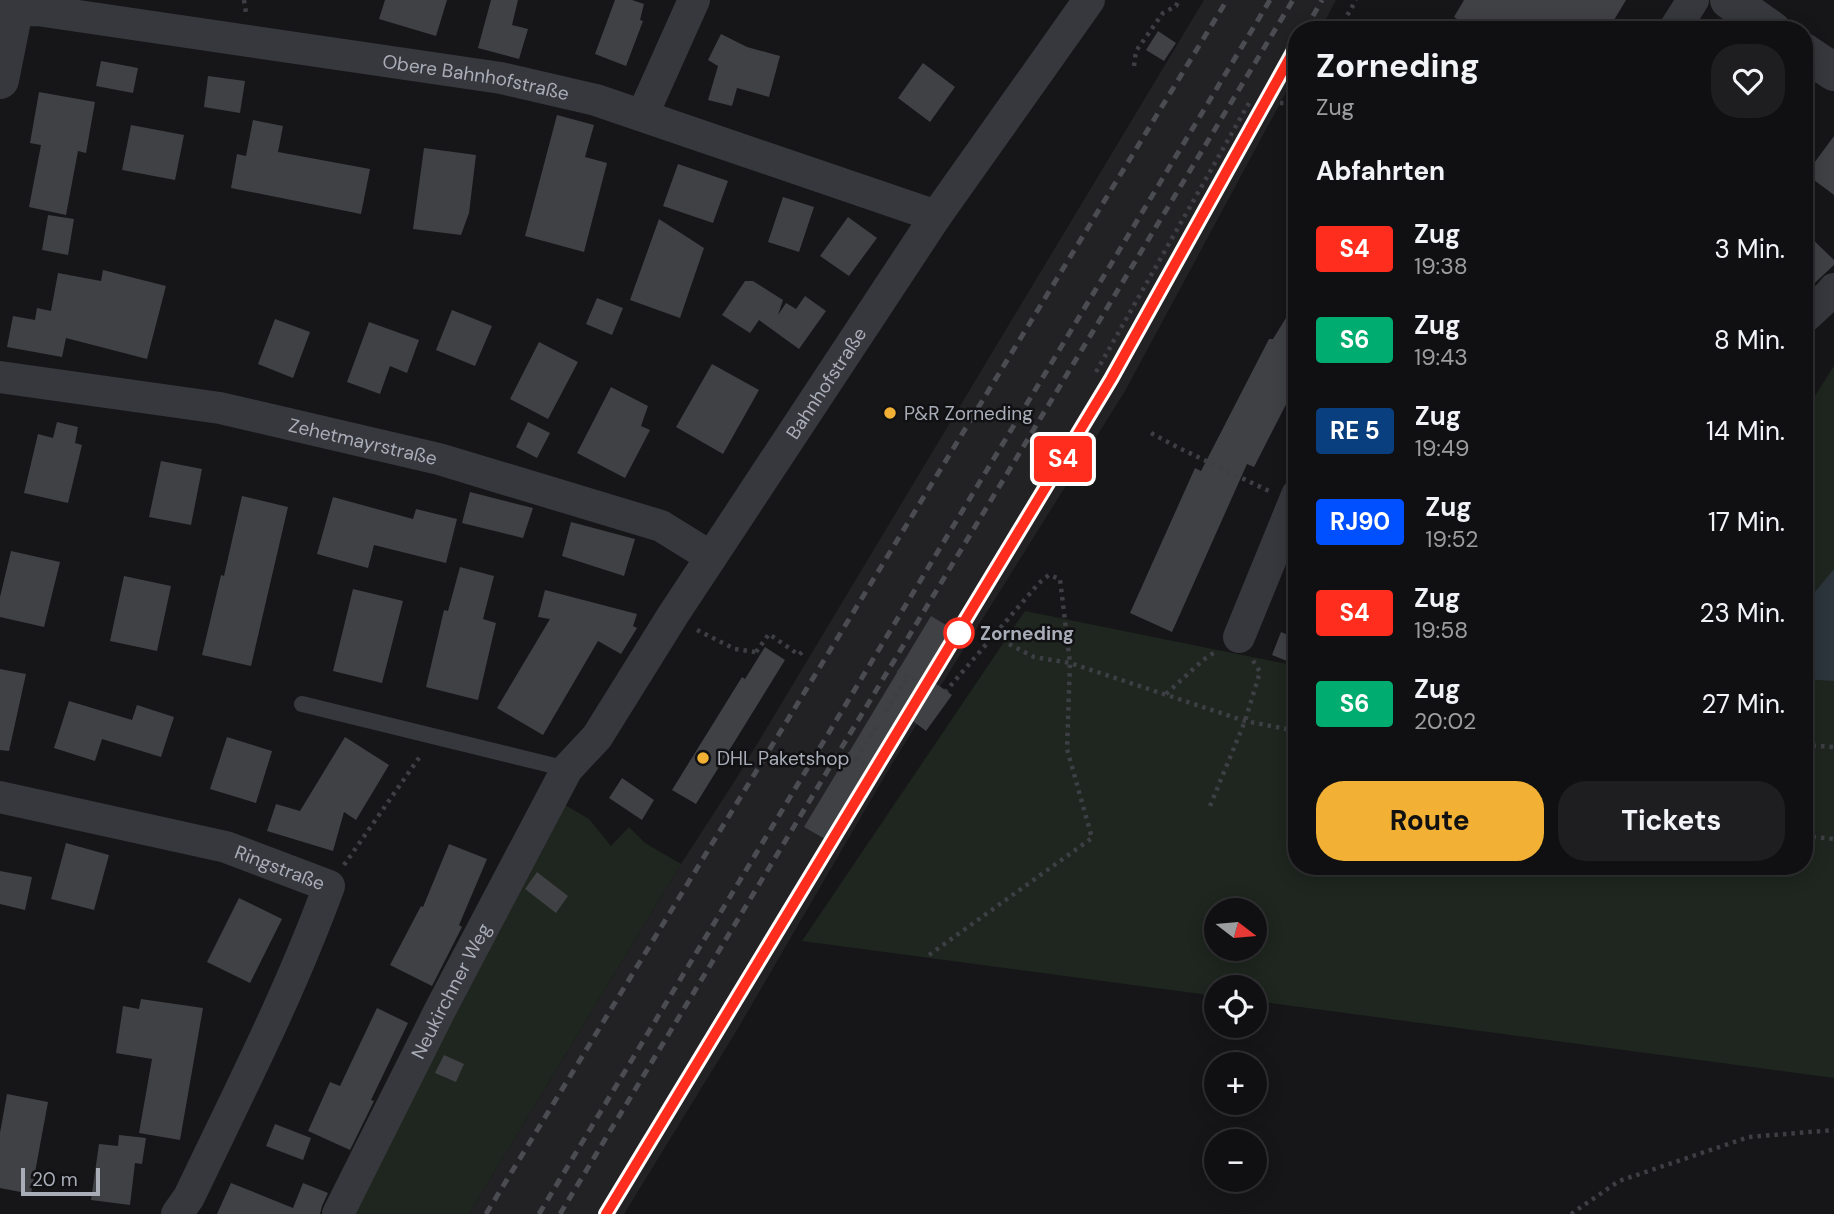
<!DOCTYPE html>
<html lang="de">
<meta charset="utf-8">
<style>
body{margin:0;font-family:"DM Sans",sans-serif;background:#1e1e20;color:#f1f3f6;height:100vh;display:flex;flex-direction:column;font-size:26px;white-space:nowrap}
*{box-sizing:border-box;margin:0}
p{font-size:23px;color:#9c9d9f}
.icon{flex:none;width:38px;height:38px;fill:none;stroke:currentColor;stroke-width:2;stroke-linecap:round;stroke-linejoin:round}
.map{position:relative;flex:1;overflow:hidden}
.sheet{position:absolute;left:1288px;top:21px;width:525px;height:854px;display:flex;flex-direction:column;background:#101012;border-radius:28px;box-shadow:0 4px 18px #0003,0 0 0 2px #303032}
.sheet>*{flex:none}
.badge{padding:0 14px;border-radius:5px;font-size:24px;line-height:46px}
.needle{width:46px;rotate:106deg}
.controls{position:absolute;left:1204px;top:898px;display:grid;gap:14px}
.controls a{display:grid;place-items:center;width:63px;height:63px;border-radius:50%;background:#101012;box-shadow:0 4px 18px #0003,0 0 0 2px #303032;font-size:35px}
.scale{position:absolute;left:21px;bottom:18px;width:79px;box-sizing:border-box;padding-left:7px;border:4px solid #a8adb8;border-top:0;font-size:19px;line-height:24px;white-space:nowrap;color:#a8adb8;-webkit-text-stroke:5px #111113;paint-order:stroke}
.map>.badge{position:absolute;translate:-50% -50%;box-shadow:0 0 0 4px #fff}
h2{padding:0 28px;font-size:26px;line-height:63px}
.round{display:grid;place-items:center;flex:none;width:74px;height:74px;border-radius:28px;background:#1e1e20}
.head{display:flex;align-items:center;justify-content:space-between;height:119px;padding:0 28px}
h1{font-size:33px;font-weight:700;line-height:52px}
.cta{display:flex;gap:14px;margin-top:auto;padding:14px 28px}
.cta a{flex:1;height:80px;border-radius:28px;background:#f2b134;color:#111;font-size:28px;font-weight:700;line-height:80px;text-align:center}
.cta a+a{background:#1e1e20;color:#f1f3f6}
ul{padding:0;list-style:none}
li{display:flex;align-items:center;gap:21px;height:91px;padding:0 28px}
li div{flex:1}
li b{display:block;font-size:26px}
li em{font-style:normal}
li .badge{min-width:77px;font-weight:700;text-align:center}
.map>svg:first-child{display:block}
.built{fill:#222225}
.green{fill:#1e261f;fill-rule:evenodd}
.water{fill:#2c353c}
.building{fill:#404145}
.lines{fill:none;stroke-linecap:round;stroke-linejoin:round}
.path{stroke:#3d3f44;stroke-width:4.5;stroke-dasharray:3.5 5;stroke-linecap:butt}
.service{stroke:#37383d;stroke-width:16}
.minor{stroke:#37383d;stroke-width:32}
.tertiary{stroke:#37383d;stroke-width:38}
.rail{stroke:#4a4c52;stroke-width:5;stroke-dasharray:9 7;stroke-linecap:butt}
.line-casing{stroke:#fff;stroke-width:16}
.line{stroke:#ff2d1d;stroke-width:10}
.poi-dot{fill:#f2b134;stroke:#111113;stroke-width:2.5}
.stop-dot{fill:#fff;stroke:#ff2d1d;stroke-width:3.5}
.labels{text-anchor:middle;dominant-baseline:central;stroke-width:5;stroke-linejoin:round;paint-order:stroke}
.street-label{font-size:19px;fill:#a8adb8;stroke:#111113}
.poi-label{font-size:19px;fill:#a8adb8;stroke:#111113;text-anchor:start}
.stop-label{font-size:19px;font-weight:bold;fill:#a8adb8;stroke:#111113;text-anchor:start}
</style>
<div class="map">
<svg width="1834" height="1214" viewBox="0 0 1834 1214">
<rect width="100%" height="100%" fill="#161618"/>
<path class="built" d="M1204,0H1336L1320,30H1297V72L1125,391L890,767L737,1030L624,1214H469L681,864L736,779Z"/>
<path class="green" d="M1834,366V1078L1255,1001V987H1216V996L802,941L1025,611L1297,666V866H1804V413ZM1216,910H1255V948H1216Z
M565,805L589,819L611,846L629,827L645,843L681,864L469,1214H350Z"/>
<path class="water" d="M1834,569V681L1804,679V605Z"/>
<path class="building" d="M385,0H447L436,36L379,19Z
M491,0H518L512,25L528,29L519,59L478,48Z
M615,0H632L644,4L640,20L643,21L626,66L595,54Z
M1464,0H1626L1608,30H1474L1454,17Z
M1158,31L1176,43L1164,61L1146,50Z
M721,34L747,47L780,56L769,97L737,88L732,106L708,100L718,66L708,60Z
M101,61L138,68L133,93L96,86Z
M923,63L955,87L930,122L898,98Z
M208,76L245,81L240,113L204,107Z
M39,92L95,102L86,153L78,151L66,215L29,207L41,145L30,143Z
M557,115L594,125L585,157L607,163L584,252L525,236Z
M253,120L283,126L278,152L370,169L361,214L231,188L237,154L246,156Z
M131,125L184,135L175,180L122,170Z
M1834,136V195L1806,174Z
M424,148L476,155L469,213L461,235L413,229Z
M678,164L728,181L713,223L663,206Z
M783,197L814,207L799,252L768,242Z
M48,215L74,219L68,255L42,250Z
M848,217L877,238L849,276L820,256Z
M659,219L704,248L680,318L630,300Z
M1804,231L1834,260V265L1804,293Z
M103,270L166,286L147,359L66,338L62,357L7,347L13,316L35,320L37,308L51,311L58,273L101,281Z
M745,281H753L783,300L778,315L786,303L796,309L805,296L826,311L799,349L759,320L750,333L722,315Z
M597,298L623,308L612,335L586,324Z
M1297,300V383L1254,467L1247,464L1172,632L1130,613L1195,468L1201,471L1269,339H1273Z
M452,310L492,326L475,366L436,350Z
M275,319L310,332L293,378L258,364Z
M369,322L419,340L407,373L390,366L380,394L347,382Z
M539,342L578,362L548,419L510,399Z
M712,364L759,390L723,454L676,427Z
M611,387L648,406L641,426L650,430L625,478L577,453Z
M57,422L78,427L75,443L82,445L68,503L24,493L38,434L53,438Z
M528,422L550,433L537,458L516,447Z
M161,461L202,469L191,525L149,517Z
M470,492L533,508L523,538L462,523Z
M242,496L288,507L251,666L202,655L221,575L224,576Z
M333,497L413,519L416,509L457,519L446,563L374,545L368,568L317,554Z
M571,522L635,539L624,576L562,556Z
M11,551L60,562L44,627L0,617V597Z
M460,567L494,576L483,619L496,623L478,700L426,687L444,610L448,611Z
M124,576L171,586L157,651L110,641Z
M353,589L403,601L382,683L333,671Z
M545,590L637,614L633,626L637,628L621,654L598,641L543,735L497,708L550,619L538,617Z
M931,616L951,628L924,675L952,695L926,731L901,712L825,839L804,827Z
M1281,632L1297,639V665L1272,655Z
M765,647L785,660L696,804L672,790L742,677L745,679Z
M0,669L26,674L9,751L0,750Z
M69,701L132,720L137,705L174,717L161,757L102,739L95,761L54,748Z
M227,737L272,751L256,803L210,789Z
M345,737L389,765L356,820L344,812L333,851L267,831L276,804L300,811Z
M622,778L654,800L642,820L609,798Z
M66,843L109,855L94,910L51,899Z
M449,844L487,859L459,925L462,927L432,986L390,965L421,906L423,907Z
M0,871L32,877L25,910L0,904Z
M537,872L568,896L556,913L525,889Z
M239,898L282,919L250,983L207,962Z
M141,999L203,1008L180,1140L139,1133L152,1059L116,1053L123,1006L139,1009Z
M377,1008L408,1023L371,1100L374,1101L350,1150L308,1131L330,1082L340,1086Z
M444,1055L464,1064L456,1082L435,1073Z
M7,1094L48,1102L31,1194L0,1188V1133Z
M275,1124L311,1138L303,1160L266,1146Z
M119,1135L146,1138L142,1164L135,1163L130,1205L91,1200L99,1144L118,1146Z
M231,1183L293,1208L303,1183L328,1193L322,1206L320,1214H217Z"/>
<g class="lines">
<path class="path" d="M244,0L246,13
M1339,30L1356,0
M1134,66L1136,51L1163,13L1176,6L1179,0
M1280,103L1297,104
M1096,372L1249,103
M1151,433L1177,447L1269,491
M697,630L735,649L756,652L760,654
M1009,644L1034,657L1070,663L1245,721L1297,731
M756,652L769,634L799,655L802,652
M898,670L919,684
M1166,694L1203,660L1215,652
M886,711L908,677
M1804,745L1834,747
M847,754L869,768
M856,759L876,727
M1210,806L1245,721L1260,672L1252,659
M1804,836L1834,839
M344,865L421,755
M929,955L1092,838L1067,749L1070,663L1060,579L1049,575L1039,583L946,691
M1571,1214L1619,1181L1749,1137L1834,1130"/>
<path class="service" d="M302,704L567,769"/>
<g class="minor">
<path id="s1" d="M0,11L37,10L501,78L596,100L936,216"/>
<path d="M1674,30L1693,0"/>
<path d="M643,114L694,0"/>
<path d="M1804,318L1830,294L1834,289"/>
<path id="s2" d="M0,377L220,408L439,459L661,526L711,557"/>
<path d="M1239,637L1297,495"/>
<path id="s3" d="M0,797L226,847L329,886C290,993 238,1094 189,1197L177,1214"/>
<path id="s4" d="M338,1214L440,1010L567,769L597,737L673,615L936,216L1089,0"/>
</g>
<path class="tertiary" d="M1729,0L1772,30
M1804,52L1834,72
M0,80L16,0"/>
<path class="rail" d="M1305,30L1322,0
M486,1214L1227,0
M539,1214L1270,0
M560,1214L1293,0
M606,1214L1111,379L1297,45"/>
</g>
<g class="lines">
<g class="line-casing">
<path id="line" d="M606,1214L1111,379L1297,45"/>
</g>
<use href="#line" class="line"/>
</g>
<g class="poi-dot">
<circle cx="890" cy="413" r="7"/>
<circle cx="703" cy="758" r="7"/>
</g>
<circle class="stop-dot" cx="959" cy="633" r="14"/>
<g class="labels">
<g class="street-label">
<text stroke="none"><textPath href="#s1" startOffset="481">Obere Bahnhofstraße</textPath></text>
<text stroke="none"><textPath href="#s4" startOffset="966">Bahnhofstraße</textPath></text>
<text stroke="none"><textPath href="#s2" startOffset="369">Zehetmayrstraße</textPath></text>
<text stroke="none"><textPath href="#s3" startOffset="289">Ringstraße</textPath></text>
<text stroke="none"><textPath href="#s4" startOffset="250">Neukirchner Weg</textPath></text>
</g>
<g class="poi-label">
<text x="904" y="413">P&amp;R Zorneding</text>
<text x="717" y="758">DHL Paketshop</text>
</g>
<g class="stop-label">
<text x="980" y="633">Zorneding</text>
</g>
</g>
</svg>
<div class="controls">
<a><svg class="needle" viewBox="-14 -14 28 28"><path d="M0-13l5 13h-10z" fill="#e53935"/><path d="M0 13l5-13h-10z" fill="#9c9d9f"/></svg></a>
<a><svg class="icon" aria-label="locate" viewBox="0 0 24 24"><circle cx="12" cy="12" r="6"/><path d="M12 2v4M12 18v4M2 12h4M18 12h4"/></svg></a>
<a>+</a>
<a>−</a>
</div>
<div class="scale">20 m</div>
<b class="badge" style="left:1063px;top:459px;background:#ff2d1d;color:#fff">S4</b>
<section class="sheet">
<div class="head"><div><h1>Zorneding</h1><p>Zug</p></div><a class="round"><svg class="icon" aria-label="heart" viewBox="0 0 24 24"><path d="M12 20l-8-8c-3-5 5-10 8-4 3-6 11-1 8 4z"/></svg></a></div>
<h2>Abfahrten</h2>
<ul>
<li><span class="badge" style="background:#ff2d1d;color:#fff">S4</span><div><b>Zug</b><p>19:38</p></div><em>3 Min.</em></li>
<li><span class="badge" style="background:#00ac6f;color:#fff">S6</span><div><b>Zug</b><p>19:43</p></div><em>8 Min.</em></li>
<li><span class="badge" style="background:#093f7f;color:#fff">RE 5</span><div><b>Zug</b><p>19:49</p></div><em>14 Min.</em></li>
<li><span class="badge" style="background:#0050ff;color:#fff">RJ90</span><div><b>Zug</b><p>19:52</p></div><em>17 Min.</em></li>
<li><span class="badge" style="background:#ff2d1d;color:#fff">S4</span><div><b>Zug</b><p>19:58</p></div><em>23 Min.</em></li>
<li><span class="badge" style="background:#00ac6f;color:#fff">S6</span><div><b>Zug</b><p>20:02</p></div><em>27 Min.</em></li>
</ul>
<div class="cta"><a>Route</a><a>Tickets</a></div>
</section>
</div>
